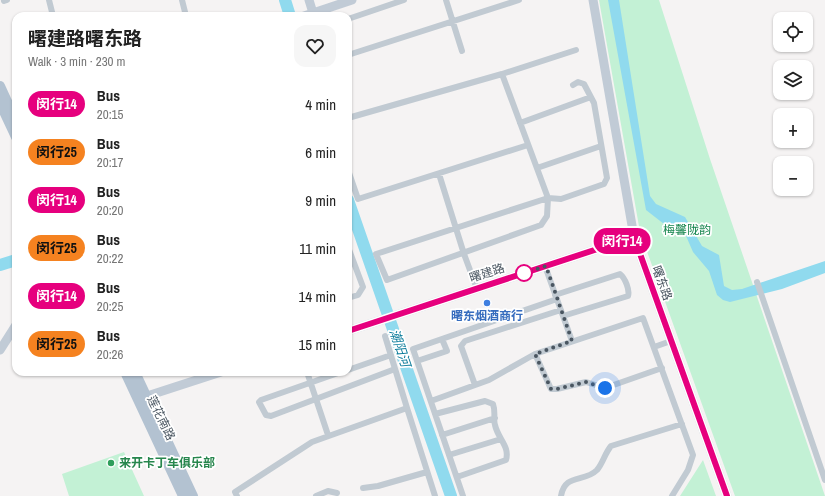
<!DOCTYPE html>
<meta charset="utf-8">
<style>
body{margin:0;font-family:"Archivo Narrow","Noto Sans SC",sans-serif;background:#f6f6f6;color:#222;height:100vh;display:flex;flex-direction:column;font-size:15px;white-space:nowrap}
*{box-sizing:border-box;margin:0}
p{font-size:13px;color:#767676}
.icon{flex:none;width:22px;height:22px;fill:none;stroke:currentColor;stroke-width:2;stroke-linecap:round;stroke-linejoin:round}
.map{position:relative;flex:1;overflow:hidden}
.details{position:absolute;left:12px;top:12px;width:340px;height:364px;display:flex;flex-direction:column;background:#fff;border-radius:12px;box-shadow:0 1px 3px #0004}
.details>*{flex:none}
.badge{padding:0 8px;border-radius:13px;font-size:14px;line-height:26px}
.buttons{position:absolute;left:773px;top:12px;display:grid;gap:8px}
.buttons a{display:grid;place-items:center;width:40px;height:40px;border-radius:8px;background:#fff;box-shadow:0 1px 3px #0004;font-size:20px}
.you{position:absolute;width:20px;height:20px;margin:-10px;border:3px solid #fff;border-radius:50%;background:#1a73e8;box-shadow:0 0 0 6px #1a73e833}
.map>.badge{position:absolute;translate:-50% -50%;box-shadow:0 0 0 2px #fff}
.round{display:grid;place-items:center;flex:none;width:42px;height:42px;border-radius:12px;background:#f6f6f6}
.overview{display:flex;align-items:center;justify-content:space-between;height:68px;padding:0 16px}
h1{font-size:19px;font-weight:700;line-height:30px}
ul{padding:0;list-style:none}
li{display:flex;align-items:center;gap:12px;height:48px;padding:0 16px}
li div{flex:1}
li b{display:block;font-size:15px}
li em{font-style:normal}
li .badge{min-width:44px;font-weight:700;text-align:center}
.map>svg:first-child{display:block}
.green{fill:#c3f1d5}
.water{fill:#90daee}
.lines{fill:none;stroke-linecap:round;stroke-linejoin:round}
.river{stroke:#90daee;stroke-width:12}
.street{stroke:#c1cad2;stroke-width:6}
.secondary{stroke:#c1cbd6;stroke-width:9}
.primary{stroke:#b3c2d1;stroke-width:10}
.line-casing{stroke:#fff;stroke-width:9}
.line{stroke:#e6007e;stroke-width:6}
.walk{stroke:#4a5661;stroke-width:4;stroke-dasharray:0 7.2}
.stop-dot{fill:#fff;stroke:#e6007e;stroke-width:2}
.shop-dot{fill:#3f7fe0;stroke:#fff;stroke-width:1.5}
.leisure-dot{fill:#2e9e5b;stroke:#fff;stroke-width:1.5}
.labels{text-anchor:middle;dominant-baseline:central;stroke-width:3.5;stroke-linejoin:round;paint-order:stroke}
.park-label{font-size:12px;fill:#17864f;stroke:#fff}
.street-label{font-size:12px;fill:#4a5661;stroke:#fff}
.shop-label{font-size:12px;font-weight:bold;fill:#366cbe;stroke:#fff}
.leisure-label{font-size:12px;font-weight:bold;fill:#27864d;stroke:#fff;text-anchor:start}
.water-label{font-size:13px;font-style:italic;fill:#0c7c9b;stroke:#fff}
</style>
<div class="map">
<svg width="825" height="496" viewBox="0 0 825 496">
<rect width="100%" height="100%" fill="#f5f3f3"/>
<path class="green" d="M599,0H659L710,159L825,496H735L640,232Z
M124,452L144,496H69L62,474Z
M703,460L716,496H680Z"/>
<path class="water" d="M608,0H619L650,196L656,204L685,217L702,246L719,255L724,286L732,290L742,289L825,261V273L782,289L730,302L723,300L717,295L709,271L693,252L683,229L678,226L664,224L646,210Z"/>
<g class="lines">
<path class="river" d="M285,0L290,16
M348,200L451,496
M0,265L16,260"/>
<path class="street" d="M49,0L53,16
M182,0L186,16
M446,0L462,51
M4,1L7,0
M348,19L404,0
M348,55L519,0
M502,74L548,198L547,216L541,225L387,280L376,254L548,198L561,199L604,184L607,178L594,103L584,84L578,82L573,85
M348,118L502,74L576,50
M520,123L591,97
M537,168L601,146
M348,170L358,199L528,145
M439,174L464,254L477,289
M348,247L363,287L358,295L348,298
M545,266L572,341
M757,282L825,480
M555,295L620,274C625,278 630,290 628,296L563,316
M385,336L407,408
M654,347L671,341
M535,354L551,389H557L586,382L605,388L662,368
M417,361L447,351L442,339
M348,370L391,355
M307,372L328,435
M341,372L261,400L259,402L266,415L271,416L395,369
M475,385L461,346L465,341L561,310
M431,401L489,380L535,354L643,318L693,455L688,470L672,496
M435,414L485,401L493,404C496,412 493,420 495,425C498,439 510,446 506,460L457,477
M442,435L495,418
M449,455L501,439
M363,488L378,486L427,472
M237,496L235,492L312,442L407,408L435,496
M316,496L328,491L337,493
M463,496L413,349L557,299
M561,496C565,473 584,483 597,470C603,463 605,453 611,446L682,424"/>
<path class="secondary" d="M309,0L313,13
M593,0L634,237L727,496
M304,16L352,0
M348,331L634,237
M0,350L16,325
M141,398L221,372"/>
<path class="primary" d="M0,86L16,121
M0,103L16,137
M125,372L183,496
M135,372L193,496"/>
</g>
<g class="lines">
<g class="line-casing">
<path id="line" d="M348,331L634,237L727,496"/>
</g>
<use href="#line" class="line"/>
<path class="walk" d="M524,273L546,266L572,341L535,354L551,389H557L586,382L605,388"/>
</g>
<circle class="stop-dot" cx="524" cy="273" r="8"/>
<circle class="shop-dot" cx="487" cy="303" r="4"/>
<circle class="leisure-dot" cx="111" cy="463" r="4"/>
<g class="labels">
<g class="park-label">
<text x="687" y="230">梅馨陇韵</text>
</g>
<g class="street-label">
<text transform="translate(487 273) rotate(-18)">曙建路</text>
<text transform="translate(662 283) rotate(70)">曙东路</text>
<text transform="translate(161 418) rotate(64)">莲花南路</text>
</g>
<g class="shop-label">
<text x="487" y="316">曙东烟酒商行</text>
</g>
<g class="leisure-label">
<text x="119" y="463">来开卡丁车俱乐部</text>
</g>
<g class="water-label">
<text transform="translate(400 348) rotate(71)">潮阳河</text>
</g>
</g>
</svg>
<div class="buttons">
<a><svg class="icon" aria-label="locate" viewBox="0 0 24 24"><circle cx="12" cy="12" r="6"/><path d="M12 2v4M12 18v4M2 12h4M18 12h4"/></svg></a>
<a><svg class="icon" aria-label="layers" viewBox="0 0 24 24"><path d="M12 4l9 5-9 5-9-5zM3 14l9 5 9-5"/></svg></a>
<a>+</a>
<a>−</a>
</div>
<div class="you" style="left:605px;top:388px"></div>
<b class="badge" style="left:622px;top:241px;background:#e6007e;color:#fff">闵行14</b>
<section class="details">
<div class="overview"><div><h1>曙建路曙东路</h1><p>Walk · 3 min · 230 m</p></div><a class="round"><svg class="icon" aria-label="heart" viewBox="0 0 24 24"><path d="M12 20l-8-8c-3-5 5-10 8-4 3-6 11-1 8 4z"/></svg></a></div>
<ul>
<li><span class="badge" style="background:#e6007e;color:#fff">闵行14</span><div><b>Bus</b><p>20:15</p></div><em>4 min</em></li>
<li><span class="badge" style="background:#f58220;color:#111">闵行25</span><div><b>Bus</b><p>20:17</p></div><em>6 min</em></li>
<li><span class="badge" style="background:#e6007e;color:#fff">闵行14</span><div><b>Bus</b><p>20:20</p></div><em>9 min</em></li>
<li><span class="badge" style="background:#f58220;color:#111">闵行25</span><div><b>Bus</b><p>20:22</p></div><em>11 min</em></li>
<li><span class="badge" style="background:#e6007e;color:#fff">闵行14</span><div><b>Bus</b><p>20:25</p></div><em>14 min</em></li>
<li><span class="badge" style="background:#f58220;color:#111">闵行25</span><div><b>Bus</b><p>20:26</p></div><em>15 min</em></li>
</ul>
</section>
</div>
